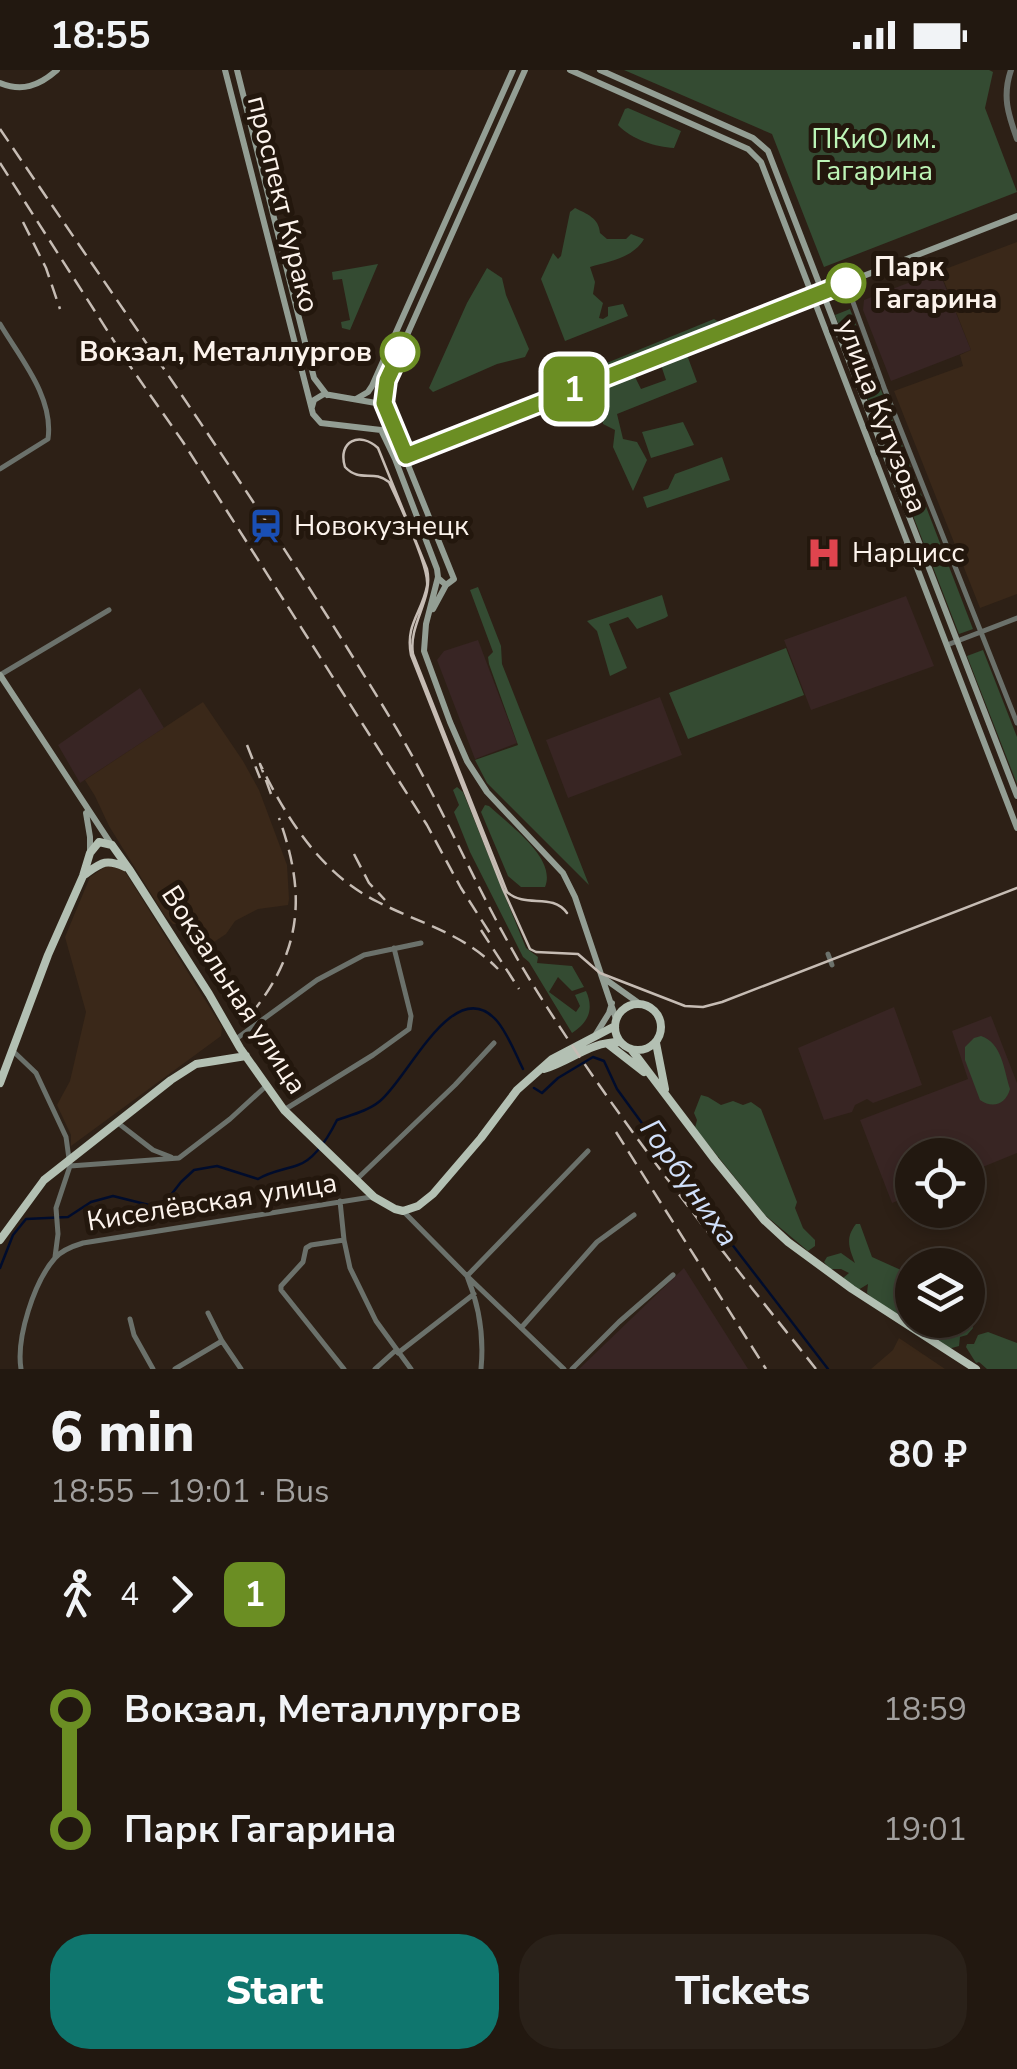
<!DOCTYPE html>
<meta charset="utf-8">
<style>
body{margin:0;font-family:"Nunito Sans",sans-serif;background:#2a2119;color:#f1f3f6;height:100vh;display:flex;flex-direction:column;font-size:38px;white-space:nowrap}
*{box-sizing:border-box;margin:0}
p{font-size:32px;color:#a2a09f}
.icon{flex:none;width:55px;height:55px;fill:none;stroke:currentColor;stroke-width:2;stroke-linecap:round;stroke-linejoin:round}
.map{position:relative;height:1299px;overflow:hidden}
.details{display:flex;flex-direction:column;background:#221810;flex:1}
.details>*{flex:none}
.badge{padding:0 20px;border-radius:15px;font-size:35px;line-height:65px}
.controls{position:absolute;left:895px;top:1068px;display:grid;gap:20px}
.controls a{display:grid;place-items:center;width:90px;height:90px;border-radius:50%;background:#221810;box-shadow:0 5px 15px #0003,0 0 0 2px #3f3730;font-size:50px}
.map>.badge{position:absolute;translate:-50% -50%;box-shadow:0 0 0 5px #fff}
.legs{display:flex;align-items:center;gap:15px;height:110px;padding:0 50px;font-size:32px}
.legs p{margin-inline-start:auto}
.overview{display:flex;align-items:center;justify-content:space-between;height:170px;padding:0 50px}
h1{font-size:55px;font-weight:800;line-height:75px}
.button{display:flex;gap:20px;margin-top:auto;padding:20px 50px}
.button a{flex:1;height:115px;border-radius:40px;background:#0f766e;color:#fff;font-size:40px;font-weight:800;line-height:115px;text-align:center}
.button a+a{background:#2a2119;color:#f1f3f6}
ul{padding:0 50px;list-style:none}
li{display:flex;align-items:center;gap:35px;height:120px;font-size:38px}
li i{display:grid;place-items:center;width:15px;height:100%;margin:0 12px;background:currentColor}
li i::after{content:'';width:25px;height:25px;margin:-12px;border:8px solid;border-radius:50%;background:#221810}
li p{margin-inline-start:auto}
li:first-child i{background:linear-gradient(#0000 50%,currentColor 0)}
li:last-child i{background:linear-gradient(currentColor 50%,#0000 0)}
.status{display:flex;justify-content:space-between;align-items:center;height:70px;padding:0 50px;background:#221810;direction:ltr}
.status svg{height:28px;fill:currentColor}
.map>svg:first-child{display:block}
.commercial{fill:#382524}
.built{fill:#3a2819}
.education{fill:#382523}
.green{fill:#344b32}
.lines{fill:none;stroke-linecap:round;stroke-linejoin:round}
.stream{stroke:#000c2c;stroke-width:2.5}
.minor{stroke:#6b716b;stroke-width:5}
.tertiary{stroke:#6b716b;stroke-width:6}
.secondary{stroke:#939e94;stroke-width:6}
.primary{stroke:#b3c0b3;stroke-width:8}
.tram{stroke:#c6bcb4;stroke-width:2.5}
.rail{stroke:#c6bcb4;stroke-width:2.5;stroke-dasharray:15 8;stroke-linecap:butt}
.line-1-casing{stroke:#fff;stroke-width:22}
.line-1{stroke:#6b8e23;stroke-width:15}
.stop-1-dot{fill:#fff;stroke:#6b8e23;stroke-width:5}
.labels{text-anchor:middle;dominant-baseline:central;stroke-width:10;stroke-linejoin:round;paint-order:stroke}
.park-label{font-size:28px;fill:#bdf5b7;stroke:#23170d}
.street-label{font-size:28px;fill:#fcf3ec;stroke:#23170d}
.stop-label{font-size:28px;font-weight:bold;fill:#fcf3ec;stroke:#23170d;text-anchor:start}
.poi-label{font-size:28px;fill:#fcf3ec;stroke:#23170d;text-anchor:start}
.water-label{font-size:30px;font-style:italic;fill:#d0e0fb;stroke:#23170d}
</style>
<div class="status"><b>18:55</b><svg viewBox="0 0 49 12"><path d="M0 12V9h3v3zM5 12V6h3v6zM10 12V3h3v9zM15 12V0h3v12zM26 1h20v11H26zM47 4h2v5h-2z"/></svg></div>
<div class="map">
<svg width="1017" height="1299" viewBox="0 0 1017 1299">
<rect width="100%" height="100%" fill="#2d2016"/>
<path class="commercial" d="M939,201L971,280L891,311L863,240L864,230Z
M478,570L517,673L475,689L437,590L444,581Z
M140,618L164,658L80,713L58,675Z
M684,1198L748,1299H579Z"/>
<path class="built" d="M1017,172V524L980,538L894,321L963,296L960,285L971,280L940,201Z
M203,632L243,691L259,720L287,795L289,829L288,835L258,839L235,851L226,864L205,878L201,876L184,854H173L165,846L109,756L95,726L85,710Z
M108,795L124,800L222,957L221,966L71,1076V1065L57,1035L70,1011L86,942L65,867L90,807Z
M899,1268L945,1299H871L893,1280Z"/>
<path class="education" d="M906,526L934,596L811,640L784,570Z
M660,627L682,685L568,728L546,670Z
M894,937L922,1015L873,1033L867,1029L855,1035L852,1042L824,1050L798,978Z
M991,946L1017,1013V1083L968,1103V1085H912V1125L892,1133L860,1050L968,1009L952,961Z"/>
<path class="green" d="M624,0H989L993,2L985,38L1017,122L824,197L772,64Z
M628,38L681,61L674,78C656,77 632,70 618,55L625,39Z
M575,138C587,144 599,148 600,163L607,169H626L631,164L644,169C633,188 610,191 590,197L595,212L593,224L603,233L599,248L603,249L608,246V237L623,234L628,246L565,271L541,209L553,183L558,189L561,186L570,142Z
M378,194L350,260L342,258L341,252L350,250L342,209L333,210L332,202Z
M487,198L502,208L506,225L529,279L525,287L497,294L433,322L429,318L467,233Z
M850,239L973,559L959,564L835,245Z
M714,249L719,252L717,256L554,319L548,317Z
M687,285L697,312L617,344L623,369L637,372L647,390L633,421L613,377L615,360L603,354L597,320L634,305L641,319L666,310L661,295Z
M683,352L694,375L651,388L642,362Z
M722,387L730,410L647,438L643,427L668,419L675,404Z
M478,517L501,576L502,594L589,815L487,713L475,690L518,675L489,594L488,587L493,582L470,520Z
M662,525L668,546L665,548L637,559L628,547L609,554L627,598L610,606L597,561L587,551Z
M786,578L804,625L688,669L669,623Z
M983,580L1017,667V714L967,586Z
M457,717L463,722L526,878L538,887L537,893L572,896L584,917L572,921L558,907L549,922L576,942L580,936L575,925L586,921C594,939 589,952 572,963L529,892L523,887L470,782L454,742L459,735L453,720Z
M485,735L489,736C509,755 557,788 545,817H521L508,806L481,742Z
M981,966C1002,973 1004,1000 1010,1019C1006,1034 993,1039 980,1030L965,990V977L974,968Z
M701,1025L708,1027L721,1035L733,1031L743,1035L751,1032L761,1039L797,1132L795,1138L803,1158L815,1170V1176L808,1181L765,1145L695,1058L697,1050L694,1043Z
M856,1154H860L872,1187L912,1205V1250H968V1229L977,1237L971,1253L973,1258L967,1265L960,1267L959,1276L948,1279L871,1227L867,1223L868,1214L858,1220L843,1208L849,1203L841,1199H830L824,1192L827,1187L841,1183L855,1193C849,1178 845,1168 856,1154Z
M988,1262L1017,1273V1299H987L979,1292L976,1293L966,1277L967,1274H974L978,1265Z"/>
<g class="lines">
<path class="stream" d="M534,1018L542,1023L558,1008L593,987L604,991L617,1019L704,1138L828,1299
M0,1198L13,1165L26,1149L68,1147L91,1132L113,1126L153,1136L167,1130L181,1112L194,1100L217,1096L258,1109C271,1101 284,1100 298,1095C316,1089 329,1066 337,1050C351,1045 368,1041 380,1031C408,1009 454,902 497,951C508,964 515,983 523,999"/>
<path class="minor" d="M846,213L885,320L1017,653
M0,254C20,288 54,327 48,369L0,399
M947,575L1017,548
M0,605L109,540
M828,884L832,895
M236,969L317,910L364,885L421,873
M13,981L36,1003L66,1067L70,1096L56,1138L58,1164L55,1187
M284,1040L373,985L409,959L411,946L394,878
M118,1053L153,1080L171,1087
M70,1096L179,1088L230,1049L265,1017
M356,1110L455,1015L494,973
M340,1131L344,1170L350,1198L376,1251L411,1299
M403,1141L467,1206L564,1299
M208,1243L222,1271L241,1299
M130,1249L134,1265L153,1299
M521,1258L597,1172L634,1145
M398,1283L474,1224
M21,1299C16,1268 34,1212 55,1188C62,1180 73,1176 83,1173L371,1127
M175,1299L222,1271
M344,1299L281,1220V1216L303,1192L306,1178L311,1175L344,1170
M375,1299L395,1281
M481,1299C484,1268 479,1235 467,1206L588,1081
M572,1299L619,1252L673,1205"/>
<path class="tertiary" d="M1011,0C1002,26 1008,44 1017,69"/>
<path class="secondary" d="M225,0L313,344L321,353L381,360
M237,0L314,308L327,325
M570,0L748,79L761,92L1017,758
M600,0L753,68L768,81L1017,726
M0,13C22,22 39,16 57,0
M356,329L368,322L372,316L513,0
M312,337L314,330L324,324L376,333L385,338L454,509L446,515L438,508
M385,338L384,321L387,310L525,0
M381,360L395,389L437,499L438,507L426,554L424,581L450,652L467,691L487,722L563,803L575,827L616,949
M395,389L402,391L406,386L456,365L1017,146
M433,539L446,515
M0,605L111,774
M86,743L90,767V783
M605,909L640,934
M596,964L609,943L612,933"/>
<path class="primary" d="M84,805C101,793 105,788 125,797
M615 957a23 23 0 1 1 46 0a23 23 0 1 1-46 0Z
M656,973L665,1019
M608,974L644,1002
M631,979L715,1090L764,1150L788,1172L852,1219L976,1299
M544,999C573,990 589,972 620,972
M0,1013L48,885L83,806L90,783L99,772L112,775L129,799L209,924L240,978L284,1040L374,1127L395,1139L403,1141L418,1136L433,1124L481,1068L517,1020L552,989L615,956
M0,1170L44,1110L171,1010L196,994L246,986"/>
<path class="tram" d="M567,843C552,822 526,839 507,822L413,584C408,554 434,529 427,499L378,378C360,361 337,371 345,397C360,413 373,399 389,412C398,431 430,498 427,516C422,543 405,554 411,585L503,819L530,879L536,882L578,884L600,903L685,936L703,937L722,932L1017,818"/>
<path class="rail" d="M0,59C133,255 270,448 392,651C443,735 479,827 530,910C615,1048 716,1173 816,1299
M0,93L130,296L183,372L427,755L461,818L493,868
M23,152L46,198L60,239
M247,675L260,708
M271,724L260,694C287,749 321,804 378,832C421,854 463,863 498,899
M354,784L369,813L385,830
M481,860L519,919
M251,944C303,880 306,823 279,748
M616,1062L766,1299"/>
</g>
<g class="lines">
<g class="line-1-casing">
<path id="line-1" d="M400,282L387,310L384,333L406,386L846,213"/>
</g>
<use href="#line-1" class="line-1"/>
</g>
<defs>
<g id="station-bare" transform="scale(2.7)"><path d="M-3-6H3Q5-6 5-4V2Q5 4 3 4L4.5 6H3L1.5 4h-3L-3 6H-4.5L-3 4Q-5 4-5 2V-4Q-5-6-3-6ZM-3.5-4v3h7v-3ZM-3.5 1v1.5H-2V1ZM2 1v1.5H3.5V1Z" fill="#1a4fb4" stroke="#23170d" stroke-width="2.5" paint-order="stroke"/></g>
<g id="hospital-bare" transform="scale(2.7)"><path d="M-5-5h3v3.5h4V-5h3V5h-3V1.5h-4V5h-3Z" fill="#e0444e" stroke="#23170d" stroke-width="2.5" paint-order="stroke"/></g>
</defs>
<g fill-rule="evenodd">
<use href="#station-bare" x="266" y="456"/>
<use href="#hospital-bare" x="824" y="483"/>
</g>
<g class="stop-1-dot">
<circle cx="846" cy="213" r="18"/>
<circle cx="400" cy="282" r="18"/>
</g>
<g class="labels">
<g class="park-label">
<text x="874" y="69">ПКиО им.<tspan x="874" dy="32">Гагарина</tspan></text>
</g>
<g class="street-label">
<text transform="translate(283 134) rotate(76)">проспект Курако</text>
<text transform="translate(882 346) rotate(69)">улица Кутузова</text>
<text transform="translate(234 920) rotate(57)">Вокзальная улица</text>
<text transform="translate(212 1132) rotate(-9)">Киселёвская улица</text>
</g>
<g class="stop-label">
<text x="874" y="197">Парк<tspan x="874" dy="32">Гагарина</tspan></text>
<text x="372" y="282" text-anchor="end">Вокзал, Металлургов</text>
</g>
<g class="poi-label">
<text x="294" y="456">Новокузнецк</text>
<text x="852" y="483">Нарцисс</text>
</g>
<g class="water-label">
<text transform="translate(689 1113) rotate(55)">Горбуниха</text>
</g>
</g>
</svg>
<div class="controls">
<a><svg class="icon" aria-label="locate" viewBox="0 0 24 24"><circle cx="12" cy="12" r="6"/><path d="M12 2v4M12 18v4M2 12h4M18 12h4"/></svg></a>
<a><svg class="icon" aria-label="layers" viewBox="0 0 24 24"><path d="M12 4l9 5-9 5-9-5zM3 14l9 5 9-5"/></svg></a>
</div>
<b class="badge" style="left:574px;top:319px;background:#6b8e23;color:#fff">1</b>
</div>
<section class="details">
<div class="overview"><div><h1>6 min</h1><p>18:55 – 19:01 · Bus</p></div><b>80 ₽</b></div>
<div class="legs"><svg class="icon" aria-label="walk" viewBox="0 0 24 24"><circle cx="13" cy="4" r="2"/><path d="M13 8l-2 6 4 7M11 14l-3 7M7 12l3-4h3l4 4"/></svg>4<svg class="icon" aria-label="forward" viewBox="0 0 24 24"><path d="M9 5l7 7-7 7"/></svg><b class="badge" style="background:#6b8e23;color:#fff">1</b></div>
<ul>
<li><i style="color:#6b8e23"></i><b>Вокзал, Металлургов</b><p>18:59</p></li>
<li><i style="color:#6b8e23"></i><b>Парк Гагарина</b><p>19:01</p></li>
</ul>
<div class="button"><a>Start</a><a>Tickets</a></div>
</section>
